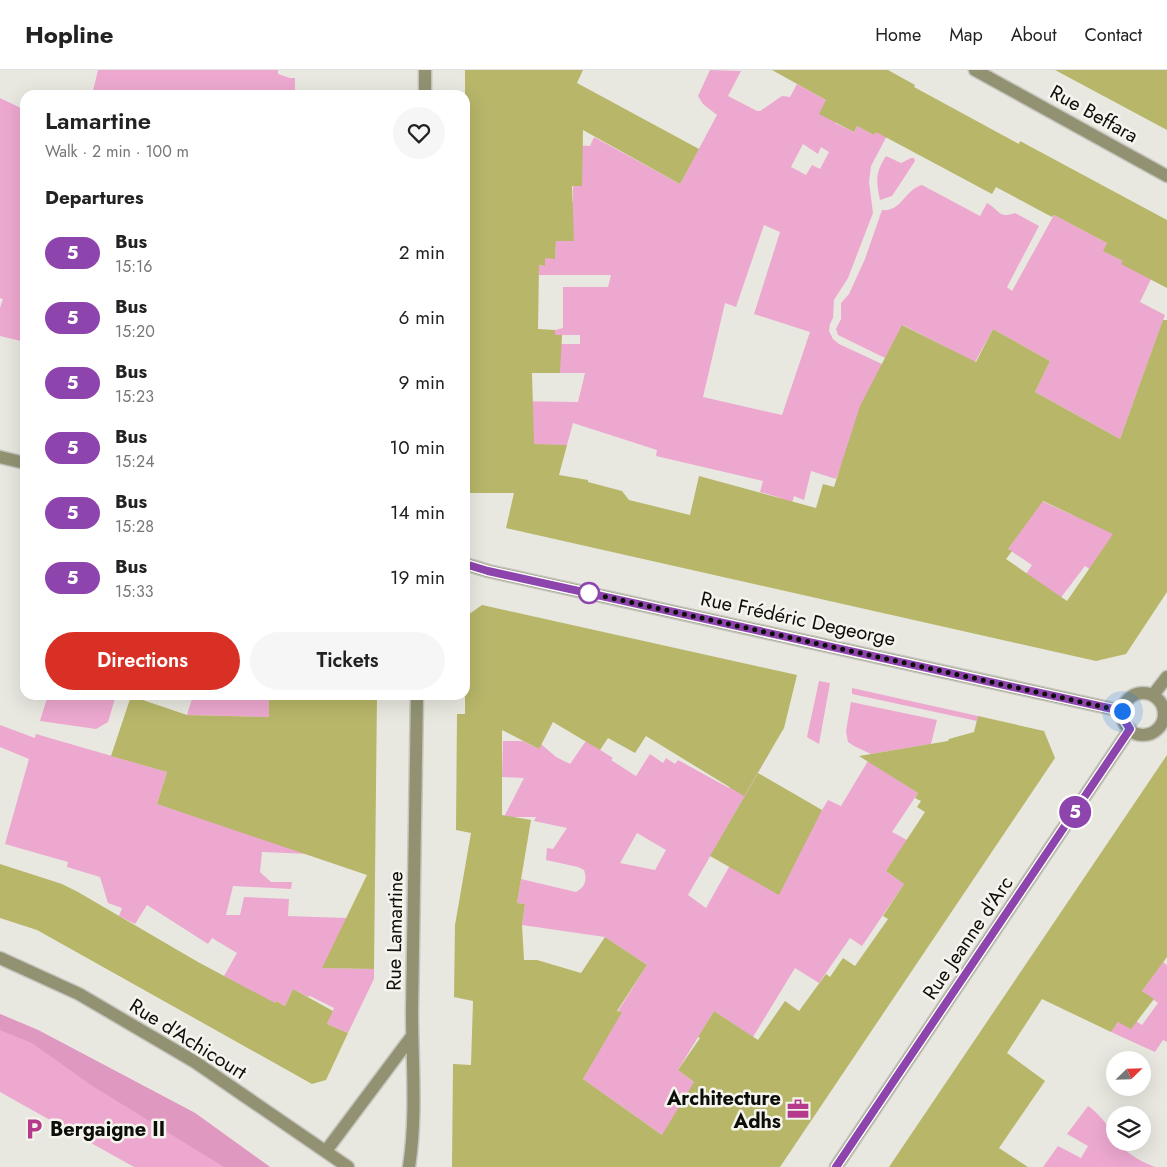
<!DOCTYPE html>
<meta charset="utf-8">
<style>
body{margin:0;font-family:Jost,sans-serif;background:#f6f6f6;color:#222;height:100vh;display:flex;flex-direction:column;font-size:19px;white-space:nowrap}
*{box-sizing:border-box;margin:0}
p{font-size:16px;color:#767676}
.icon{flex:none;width:28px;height:28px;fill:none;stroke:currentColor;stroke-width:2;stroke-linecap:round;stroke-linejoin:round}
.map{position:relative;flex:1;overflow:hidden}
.drawer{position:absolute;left:20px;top:20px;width:450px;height:610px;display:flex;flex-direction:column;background:#fff;border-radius:15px;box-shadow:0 5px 20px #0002}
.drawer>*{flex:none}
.badge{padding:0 10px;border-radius:16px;font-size:18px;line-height:32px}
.needle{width:32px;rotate:67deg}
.fabs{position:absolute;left:1106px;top:981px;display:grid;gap:10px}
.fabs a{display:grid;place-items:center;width:45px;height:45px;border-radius:50%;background:#fff;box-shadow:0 5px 20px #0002;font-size:25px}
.you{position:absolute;width:25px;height:25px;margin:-12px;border:4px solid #fff;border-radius:50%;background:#1a73e8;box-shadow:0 0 0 8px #1a73e833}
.map>.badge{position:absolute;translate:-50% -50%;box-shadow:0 0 0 2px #fff}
h2{padding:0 25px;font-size:19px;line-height:45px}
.round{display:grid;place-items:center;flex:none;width:52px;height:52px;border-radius:26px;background:#f6f6f6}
.overview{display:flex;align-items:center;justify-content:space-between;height:85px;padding:0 25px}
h1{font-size:24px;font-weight:600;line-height:38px}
.button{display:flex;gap:10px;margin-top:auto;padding:10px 25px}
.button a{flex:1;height:58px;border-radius:30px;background:#d93025;color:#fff;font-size:20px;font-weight:600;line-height:58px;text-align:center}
.button a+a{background:#f6f6f6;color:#222}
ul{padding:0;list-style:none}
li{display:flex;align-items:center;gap:15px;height:65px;padding:0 25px}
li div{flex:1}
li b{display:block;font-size:19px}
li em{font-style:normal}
li .badge{min-width:55px;font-weight:700;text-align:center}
header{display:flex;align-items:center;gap:30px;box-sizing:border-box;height:70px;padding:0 25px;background:#fff;border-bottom:1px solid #e0e0e0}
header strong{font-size:24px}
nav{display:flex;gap:28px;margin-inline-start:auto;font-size:18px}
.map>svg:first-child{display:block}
.green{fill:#eda8cf;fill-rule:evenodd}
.forest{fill:#df98c0}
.building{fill:#b7b669;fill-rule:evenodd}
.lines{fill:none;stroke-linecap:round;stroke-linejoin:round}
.minor-casing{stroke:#c5c5be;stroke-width:15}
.tertiary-casing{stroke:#c5c5be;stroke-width:15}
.minor{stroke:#929273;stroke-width:12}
.tertiary{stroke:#929273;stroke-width:12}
.line-casing{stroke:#fff;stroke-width:11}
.line{stroke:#8e44ad;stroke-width:8}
.walk{stroke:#0d0d0a;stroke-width:5;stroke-dasharray:0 9}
.stop-dot{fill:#fff;stroke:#8e44ad;stroke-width:2.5}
.labels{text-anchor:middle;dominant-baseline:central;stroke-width:5;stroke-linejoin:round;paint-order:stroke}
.street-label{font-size:20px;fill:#0d0d0a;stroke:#f5f5ed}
.poi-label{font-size:20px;font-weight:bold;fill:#0d0d0a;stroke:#f5f5ed;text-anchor:end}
</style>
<header>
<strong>Hopline</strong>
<nav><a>Home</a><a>Map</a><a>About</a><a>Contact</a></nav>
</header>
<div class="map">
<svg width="1167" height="1097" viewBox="0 0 1167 1097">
<rect width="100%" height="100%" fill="#e8e8e0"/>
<path class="green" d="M98,0H278V4L290,8H295V25H92Z
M710,0L741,1L728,26L757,41H760L782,26L790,27L797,14L842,39L835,53L854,62L857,56L874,65L879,57L889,62L871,96L869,112L873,143L848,208L834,230L833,248L830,254L829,261L833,269L839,274L882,294L836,409L811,401L804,430L794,426L786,454L775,450L781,428L760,422L763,411L656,386L657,380L573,353L567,375L510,374L511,331L578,332L585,303H560V295L537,274H580V265H555V260L563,258V217H608L611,205H539V195L545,196V188H555L556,171H574L573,160L556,132H573V116H582L573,75L590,76L594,67L680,114L717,45L703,34L698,26ZM803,74L818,84L821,77L829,82L820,99L812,95L806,105L791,97ZM764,155L780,162L754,244L810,262L782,345L703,327L725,233L736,237Z
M0,28L25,40V272L0,266V238L3,229L0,228Z
M886,86L901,93L911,88H914L915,91L892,126L880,130C876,111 875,103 886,86Z
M922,115L980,146L987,133C1001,141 998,149 1015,143L1039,156L1007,217L1012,221L1054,145L1107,173L1104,181L1123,191L1151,209L1140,232L1165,245L1120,369L1035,322L1050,291L993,259L975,292L903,255L885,288L838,265L836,259L841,249V233L849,224L865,189L882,140C902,142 904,120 922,115Z
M994,409L1070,444L1118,460L1091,500L1085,496L1056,534L1022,510L1032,495L1008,479L1024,456L1017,452Z
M819,611L830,613L819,674L807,667Z
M852,618L978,646L977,651L852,624Z
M48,625H116L108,652L96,659L40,651Z
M193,625H325V630L270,628L269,647L187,645Z
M851,632L937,650L931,674L871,684L854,676L848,672L846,661Z
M0,655L35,668L36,664L167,702L157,734L311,784L262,782L260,802L271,812H292L291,819L233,816L226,845H240L244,827L289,829L288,846L347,848L323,898L374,899V909L348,963L327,954L334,938L310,926L308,927L293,919L285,936L276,931L273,938L246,918L224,906L237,883L212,868L208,874L147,835L135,854L119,846L122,838L108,833L100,807L67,797L68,792L5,774L29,689L0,677Z
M503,671H523L539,679L541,674L556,687L570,694L586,671L613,688L611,690L636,706L650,684L663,693L666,688L675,694L678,690L729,718L742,695L765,676L771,680L688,825L706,838L729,797L822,740L828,730L841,736L868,691L918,723L892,762L907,770L886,801L904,814L862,876L850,868L819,913L795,898L753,967L714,941L678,1000L694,1012L682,1079L583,1009L621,942L618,941L647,895L605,867L522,855L525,834L517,833L521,809L576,822C586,817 587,809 584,800L578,797L546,790L547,778L553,779L567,758L534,751L536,747H504L524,708L502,707ZM637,763L666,780L655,800L620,793Z
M1163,892L1167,895V972L1163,970L1155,982L1111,962L1118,952L1136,951L1142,955L1158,933L1142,921Z
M0,944L38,960L195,1043L270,1097H134L0,1022Z
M1088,1036C1097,1042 1115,1061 1115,1072L1118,1073C1129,1085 1140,1091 1155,1097H1043L1058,1076L1081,1088L1088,1076L1067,1064Z"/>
<path class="forest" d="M0,944L38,960L195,1043L270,1097H224L91,1015L32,973L0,960Z"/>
<path class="building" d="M465,0H583L577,13L699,79L680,114L583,60L582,116H572L574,171H556L555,189L545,188V196L539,195L538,259L555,260V265H562L560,303H532L534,374L567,375L559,405L588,410V412L622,421L629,430L690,445L699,406L816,438L823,414L834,417L860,336L902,255L976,292L993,259L1050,291L1035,322L1120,369L1163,250H1167V522L1126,584L1096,591L506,458L514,423H465ZM1043,431L1113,464L1067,531L1006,489L1012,481L1008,479Z
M772,0H888L915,15L914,17L1019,74L1020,71L1167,150V218L1121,194L1123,191L1103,181L1107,173L1054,145L1052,147L996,117L992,124L876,62L874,65L857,56L854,62L819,44L826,30Z
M1055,0H1167V60Z
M482,535L797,605L784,658L744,726L646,666L635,683L608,668L600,680L553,652L539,679L502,660V745L531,750L517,833L525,834L522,855L524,890H537L581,903L605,867L647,895L617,941L622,942L583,1009L662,1065L694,1012L678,1000L700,968L698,967L714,941L758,970L785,931L799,941L826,904L830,907L843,888L855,896L888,849L883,846L904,814L886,801L925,742L917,737L921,731L915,728L918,723L859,686L948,671L949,669L974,662L978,646L1044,661L1055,688L780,1097H452L453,994L471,995L473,931L454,927L455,855L471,763L456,760L457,644H465V547Z
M325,625H377L374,899L322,898L367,805L157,734L167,702L111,686L131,626L187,645L269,647V628L325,630Z
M1167,685V887L1142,921L1154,929L1131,959L1118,952L1111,962L1042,929L1007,983L1045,1011L999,1078L1028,1097H889Z
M758,703L822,740L779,825L710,786Z
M0,794L62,814L78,822L198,892L275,933L276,931L285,936L293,919L333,941L327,954L348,963L326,1010L312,1014L37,860L0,848Z"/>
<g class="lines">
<g class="minor-casing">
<path id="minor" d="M975,0L1167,106
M425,25V0
M0,387L25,393
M465,494L488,501L1122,641
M1122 644a21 21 0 1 1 42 0a21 21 0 1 1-42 0Z
M1153,625L1167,607
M326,1081L412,966
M409,1097C417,1045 412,993 412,941C414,836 415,730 417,625
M836,1097L1130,659"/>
</g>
<g class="tertiary-casing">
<path id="tertiary" d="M0,888L79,924L195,992L348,1097"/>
</g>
<use href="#minor" class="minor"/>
<use href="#tertiary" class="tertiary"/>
</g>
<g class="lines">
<g class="line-casing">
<path id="line" d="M465,494L488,501L1122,641L1123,648L1130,659L836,1097"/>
</g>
<use href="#line" class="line"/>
<path class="walk" d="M589,523L584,522L1122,641"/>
</g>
<defs>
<g id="office-bare" transform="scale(1.725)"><path d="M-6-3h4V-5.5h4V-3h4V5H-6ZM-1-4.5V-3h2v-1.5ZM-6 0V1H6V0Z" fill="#b63a8b" stroke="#f5f5ed" stroke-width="2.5" paint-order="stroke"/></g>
<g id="parking-bare" transform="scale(1.725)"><path d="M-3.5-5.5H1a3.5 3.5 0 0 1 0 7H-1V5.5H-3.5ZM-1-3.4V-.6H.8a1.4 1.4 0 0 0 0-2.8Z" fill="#b63a8b" stroke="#f5f5ed" stroke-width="2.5" paint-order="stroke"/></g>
</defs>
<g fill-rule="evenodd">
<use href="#office-bare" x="798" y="1039"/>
<use href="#parking-bare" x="34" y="1059"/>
</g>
<circle class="stop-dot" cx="589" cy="523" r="10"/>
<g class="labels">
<g class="street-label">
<text transform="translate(1094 44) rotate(29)">Rue Beffara</text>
<text transform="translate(798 549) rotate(12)">Rue Frédéric Degeorge</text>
<text transform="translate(395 861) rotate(-89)">Rue Lamartine</text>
<text transform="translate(968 868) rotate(-56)">Rue Jeanne d'Arc</text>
<text transform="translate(188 969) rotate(32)">Rue d'Achicourt</text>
</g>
<g class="poi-label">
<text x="781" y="1028">Architecture<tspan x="781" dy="23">Adhs</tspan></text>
<text x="50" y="1059" text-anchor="start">Bergaigne II</text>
</g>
</g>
</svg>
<div class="fabs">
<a><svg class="needle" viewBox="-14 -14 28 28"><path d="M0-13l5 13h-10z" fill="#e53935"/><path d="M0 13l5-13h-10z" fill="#767676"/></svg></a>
<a><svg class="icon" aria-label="layers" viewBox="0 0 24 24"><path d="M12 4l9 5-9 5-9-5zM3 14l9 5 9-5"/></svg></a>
</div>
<div class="you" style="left:1122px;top:641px"></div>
<b class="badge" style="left:1075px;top:742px;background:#8e44ad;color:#fff">5</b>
<section class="drawer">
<div class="overview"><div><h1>Lamartine</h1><p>Walk · 2 min · 100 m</p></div><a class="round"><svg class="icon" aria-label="heart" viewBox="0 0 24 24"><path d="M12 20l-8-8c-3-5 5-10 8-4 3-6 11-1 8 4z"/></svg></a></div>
<h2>Departures</h2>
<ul>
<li><span class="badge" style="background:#8e44ad;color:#fff">5</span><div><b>Bus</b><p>15:16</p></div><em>2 min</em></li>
<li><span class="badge" style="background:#8e44ad;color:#fff">5</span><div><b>Bus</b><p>15:20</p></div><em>6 min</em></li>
<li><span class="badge" style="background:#8e44ad;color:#fff">5</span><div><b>Bus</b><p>15:23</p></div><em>9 min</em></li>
<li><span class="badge" style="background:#8e44ad;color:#fff">5</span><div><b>Bus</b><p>15:24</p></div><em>10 min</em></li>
<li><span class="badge" style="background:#8e44ad;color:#fff">5</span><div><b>Bus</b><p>15:28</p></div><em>14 min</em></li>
<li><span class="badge" style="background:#8e44ad;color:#fff">5</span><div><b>Bus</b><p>15:33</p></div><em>19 min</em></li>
</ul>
<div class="button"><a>Directions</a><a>Tickets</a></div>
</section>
</div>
